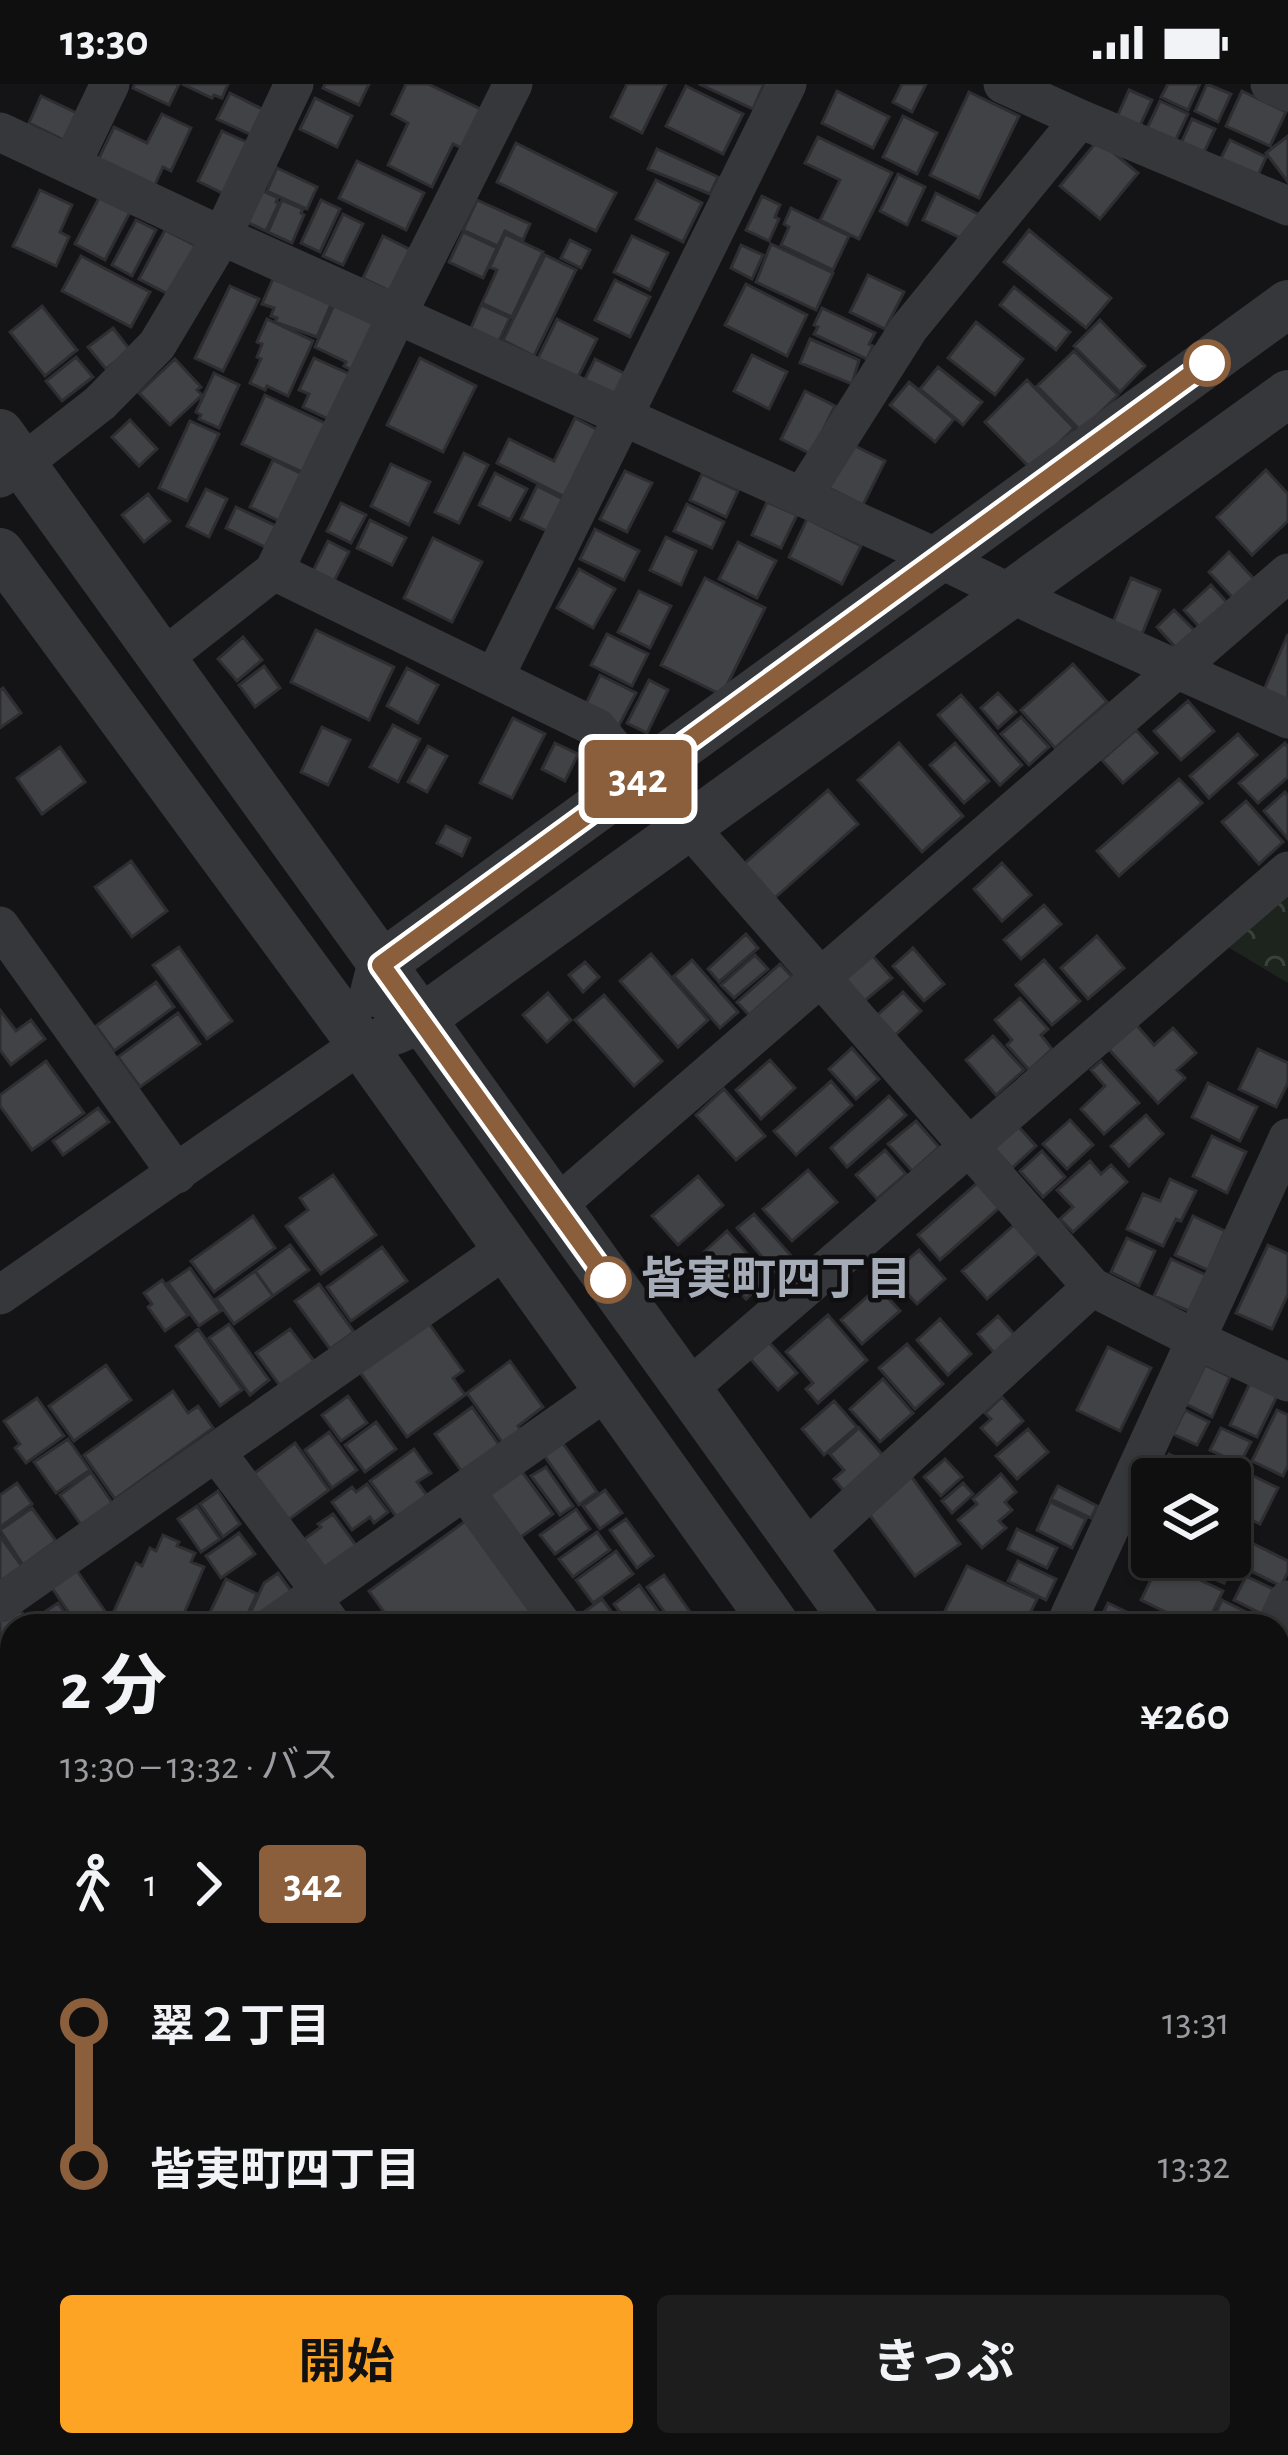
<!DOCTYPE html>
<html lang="ja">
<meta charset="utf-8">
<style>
body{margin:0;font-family:"Alegreya Sans","Noto Sans JP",sans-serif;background:#1d1d1e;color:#f1f3f6;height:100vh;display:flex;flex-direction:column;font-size:45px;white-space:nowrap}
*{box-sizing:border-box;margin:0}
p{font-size:39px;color:#9b9c9f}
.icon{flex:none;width:66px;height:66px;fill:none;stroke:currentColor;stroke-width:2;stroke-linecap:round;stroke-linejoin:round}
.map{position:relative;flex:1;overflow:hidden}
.details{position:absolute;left:0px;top:1530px;width:1290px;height:843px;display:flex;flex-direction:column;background:#0f0f10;border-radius:36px 36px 0 0;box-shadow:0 3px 9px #0004,0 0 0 3px #2f2f30}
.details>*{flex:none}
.badge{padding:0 24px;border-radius:9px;font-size:42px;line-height:78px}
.tools{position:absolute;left:1131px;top:1374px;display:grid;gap:24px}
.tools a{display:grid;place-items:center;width:120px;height:120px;border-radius:12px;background:#0f0f10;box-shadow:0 3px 9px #0004,0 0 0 3px #2f2f30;font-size:60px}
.map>.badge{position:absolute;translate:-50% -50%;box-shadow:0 0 0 6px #fff}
.legs{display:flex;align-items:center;gap:18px;height:132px;padding:0 60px;font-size:39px}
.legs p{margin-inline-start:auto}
.head{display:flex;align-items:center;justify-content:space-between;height:204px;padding:0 60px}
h1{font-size:66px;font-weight:700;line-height:90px}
.cta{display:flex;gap:24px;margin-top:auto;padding:24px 60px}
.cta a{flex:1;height:138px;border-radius:12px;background:#fda425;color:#111;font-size:48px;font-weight:700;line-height:138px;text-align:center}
.cta a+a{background:#1d1d1e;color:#f1f3f6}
ul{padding:0 60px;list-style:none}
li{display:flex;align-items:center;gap:42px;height:144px;font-size:45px}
li i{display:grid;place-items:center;width:18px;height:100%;margin:0 15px;background:currentColor}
li i::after{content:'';width:30px;height:30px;margin:-15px;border:9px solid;border-radius:50%;background:#0f0f10}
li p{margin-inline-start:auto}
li:first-child i{background:linear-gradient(#0000 50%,currentColor 0)}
li:last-child i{background:linear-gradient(currentColor 50%,#0000 0)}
.status{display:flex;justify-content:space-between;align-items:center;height:84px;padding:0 60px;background:#0f0f10;direction:ltr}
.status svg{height:33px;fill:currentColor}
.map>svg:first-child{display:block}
.built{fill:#202023}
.park{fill:url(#park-crowns)}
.building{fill:#404246;stroke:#2e2e32;stroke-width:3}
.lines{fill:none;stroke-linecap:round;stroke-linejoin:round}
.service{stroke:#35373b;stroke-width:18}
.minor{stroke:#35373b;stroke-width:39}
.tertiary{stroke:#35373b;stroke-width:48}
.line-1-casing{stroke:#fff;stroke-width:27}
.line-1{stroke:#8b5e3c;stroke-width:18}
.stop-1-dot{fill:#fff;stroke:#8b5e3c;stroke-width:6}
.labels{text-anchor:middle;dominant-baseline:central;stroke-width:9;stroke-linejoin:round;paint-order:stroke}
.stop-label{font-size:45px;font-weight:bold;fill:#a5acb7;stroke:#0f0f11;text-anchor:start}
</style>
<div class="status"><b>13:30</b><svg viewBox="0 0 49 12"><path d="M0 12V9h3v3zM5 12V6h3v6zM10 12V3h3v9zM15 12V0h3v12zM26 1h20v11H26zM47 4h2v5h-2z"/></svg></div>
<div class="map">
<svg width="1288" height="2371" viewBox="0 0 1288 2371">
<defs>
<pattern id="park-crowns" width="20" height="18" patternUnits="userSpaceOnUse" patternTransform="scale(3)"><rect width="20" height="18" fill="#1c241d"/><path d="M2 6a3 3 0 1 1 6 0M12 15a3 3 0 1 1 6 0" fill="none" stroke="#3a413c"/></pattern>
</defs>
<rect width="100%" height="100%" fill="#141416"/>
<path class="built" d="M12,1978V2361H914L921,2371H0V1986Z"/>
<path class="park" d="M1288,795V899L1223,860Z"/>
<path class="building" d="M135,0H179L169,21L133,4Z
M182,0H228L222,14L214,11L212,14Z
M325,0H369L359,21L323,4Z
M406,0H428L489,29L470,68L453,60L432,103L388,81L408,39L392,30Z
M627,0H666L642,49L611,33Z
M699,0H764L753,25Z
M902,0H926L912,28L893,18Z
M1168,0H1200L1188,26L1161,13Z
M1207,0L1231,10L1218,38L1195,27Z
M686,2L743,30L723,70L666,42Z
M1129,6L1152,16L1136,50L1114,40Z
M837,7L889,33L873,64L822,39Z
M1242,7L1286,28L1270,62L1226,42Z
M969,8L1019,32L979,114L930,91Z
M230,9L266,27L254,52L217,35Z
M41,12L83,32L70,59L29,39Z
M315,14L352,32L337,63L300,45Z
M1160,17L1188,30L1170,68L1142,55Z
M162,30L191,44L171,87L163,83L153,105L97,78L114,43L147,59Z
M903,32L937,49L917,90L883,73Z
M1192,35L1215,45L1198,81L1176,71Z
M222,47L253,61L228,112L198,97Z
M1288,52V98L1266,69Z
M818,53L892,89L859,155L820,136L840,96L805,79Z
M1098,56L1138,89L1100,135L1060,102Z
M1230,56L1266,73L1256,96L1219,78Z
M516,59L616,109L596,147L497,98Z
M657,65L718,93L710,110L648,85Z
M357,77L424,109L406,146L339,114Z
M277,84L317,103L307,125L267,107Z
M898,90L925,103L907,141L880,127Z
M656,96L702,119L683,158L636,135Z
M256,104L278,114L276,118L279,119L266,147L242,136Z
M40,106L72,121L60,148L69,153L56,182L13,162Z
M936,109L984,133L971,159L923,136Z
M100,112L130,128L105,176L75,160Z
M762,112L780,121L775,133L779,135L769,157L746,146Z
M282,116L303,125L301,129L304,131L292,159L268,148Z
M321,116L340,125L320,168L301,159Z
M477,116L530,140L523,156L505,147L498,162L463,146Z
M791,124L849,152L833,186L781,161L789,143L784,140Z
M343,130L363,140L343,181L323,172Z
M136,136L156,146L132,192L112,181Z
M165,146L200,164L174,213L139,195Z
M1029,146L1111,214L1086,244L1004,178Z
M463,148L497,164L483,194L449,178Z
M505,150L543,168L512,233L482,219L497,186L490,183Z
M383,152L417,169L398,211L363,194Z
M632,152L668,169L650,206L614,188Z
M570,156L590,166L581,184L561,174Z
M771,160L833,189L816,226L756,198Z
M741,161L763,171L752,195L731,184Z
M545,171L576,186L534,272L503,256Z
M81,172L150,208L131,243L62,207Z
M868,191L904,208L885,245L850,228Z
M273,195L332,218L317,253L275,238L277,234L271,232L274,224L262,220Z
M615,196L650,213L630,253L595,236Z
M746,200L807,231L787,272L725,241Z
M230,202L259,215L223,287L195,274Z
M1014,203L1070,248L1056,266L1000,221Z
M334,221L373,239L357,289L344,282L346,278L315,263Z
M481,221L510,234L499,257L471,244Z
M42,222L77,266L45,292L10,248Z
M822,224L875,249L869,260L873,262L867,275L814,250L818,243L814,241Z
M267,235L313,257L288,312L267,302L265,306L250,299L261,275L257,273L262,260L257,258Z
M557,235L597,255L575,299L535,280Z
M1100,236L1145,282L1120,308L1074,262Z
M976,238L1023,275L995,311L948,274Z
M113,244L130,266L106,285L88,263Z
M810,255L859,276L852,300L800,279Z
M1074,267L1118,311L1081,347L1037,302Z
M752,271L787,288L769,325L734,307Z
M76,273L93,293L62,317L46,297Z
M314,274L356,293L335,338L303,323L309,310L299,306Z
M420,274L476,302L443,368L387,341Z
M175,275L201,303L197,306L202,311L170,341L139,309Z
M595,275L638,296L624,324L581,303Z
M938,283L982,318L963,341L920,305Z
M214,289L239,301L219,344L199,335L201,331L196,328Z
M1027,296L1074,344L1032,386L985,338Z
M909,298L954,335L935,358L890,321Z
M805,307L835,322L811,370L781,355Z
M265,311L329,341L307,390L242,360Z
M575,334L602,348L565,413L497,379L509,355L554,377Z
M130,336L157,365L139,382L112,353Z
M190,337L219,350L187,417L159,404Z
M845,357L885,377L863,421L823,401Z
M464,369L488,381L459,439L435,428Z
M273,376L304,391L281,438L250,423Z
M391,380L430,398L409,441L371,422Z
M1266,386L1288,410V437L1252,471L1217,433Z
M625,387L652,399L627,448L600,435Z
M495,389L527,405L510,436L479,421Z
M702,390L738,407L726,433L690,416Z
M537,402L567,417L551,449L521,435Z
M206,405L227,415L209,453L187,442Z
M148,410L170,437L144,458L122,431Z
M767,418L797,431L781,464L752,451Z
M341,419L366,431L351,459L327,447Z
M687,420L724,438L712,464L674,447Z
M236,423L276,442L265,463L226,444Z
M807,435L861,462L842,500L789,473Z
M370,436L406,454L392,481L357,464Z
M595,445L639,467L624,496L580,475Z
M666,453L696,467L681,501L650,486Z
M433,454L482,478L452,538L404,514Z
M328,457L349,468L330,505L309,495Z
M738,458L776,477L757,514L719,495Z
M1229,468L1254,495L1233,514L1209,488Z
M579,485L615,505L593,544L557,524Z
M705,494L765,524L722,611L661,581Z
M1131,494L1160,506L1142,550L1113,538Z
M1211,501L1231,523L1204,548L1184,526Z
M639,507L671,522L650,564L618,548Z
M1174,526L1197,549L1179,567L1157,543Z
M316,546L394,583L369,636L291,598Z
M607,550L648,570L632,602L591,581Z
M1288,550V619L1263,608Z
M243,553L262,576L237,597L218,575Z
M1073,580L1107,618L1055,664L1021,626Z
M264,582L280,604L255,623L239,601Z
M407,584L438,601L418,639L387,622Z
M600,591L636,609L616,647L581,630Z
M649,596L668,606L647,649L627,639Z
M3,604L21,629L0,644V606Z
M998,609L1016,628L998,644L981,624Z
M961,611L1022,681L1000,701L938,631Z
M1188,617L1214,647L1181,676L1154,647Z
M1021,633L1049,663L1029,681L1001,650Z
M513,634L545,650L512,714L480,699Z
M393,641L420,655L398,698L370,683Z
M322,643L350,656L328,701L301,688Z
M1136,646L1157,669L1123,699L1102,676Z
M1238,650L1257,671L1209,714L1190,692Z
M555,659L578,670L565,697L542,685Z
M899,659L963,732L922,768L858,696Z
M955,659L989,697L964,719L930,681Z
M1285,659L1288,663V693L1258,719L1239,699Z
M428,662L447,672L427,708L408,698Z
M60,663L85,698L42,730L17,694Z
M1179,695L1202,719L1119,792L1097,767Z
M828,706L858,740L769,819L738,785Z
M1285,708L1288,712V755L1264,727Z
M1246,717L1283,758L1259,780L1222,738Z
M446,742L470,754L462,772L437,759Z
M131,777L167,827L132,853L95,803Z
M1002,779L1031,811L1002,837L974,805Z
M1044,821L1061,840L1021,875L1004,856Z
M746,850L758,864L719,898L708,885Z
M1097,852L1124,884L1088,915L1061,884Z
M179,863L232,937L207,955L153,881Z
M913,864L944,900L924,917L893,882Z
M651,870L708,936L678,963L620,897Z
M871,870L892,894L861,920L841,897Z
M755,871L768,885L734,914L721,901Z
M692,876L738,928L720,944L674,892Z
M1044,876L1080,917L1052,941L1016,901Z
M585,878L599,893L583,908L569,891Z
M780,880L792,893L749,931L737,918Z
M156,898L174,923L114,967L96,942Z
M903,908L921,927L891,955L873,935Z
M548,909L571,936L547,958L523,931Z
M604,911L662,977L634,1002L575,936Z
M1020,914L1048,945L1041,951L1052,965L1029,986L1007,961L1012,956L995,936Z
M0,926L16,947L31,936L45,955L11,981L0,966Z
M178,929L200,960L140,1003L118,973Z
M1132,936L1154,961L1173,944L1196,969L1177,986L1185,994L1158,1019L1105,961Z
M993,952L1024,986L996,1011L966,976Z
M852,964L879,995L856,1015L829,985Z
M1258,965L1288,979V999L1276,1023L1239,1005Z
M770,976L795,1004L761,1035L736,1006Z
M46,977L84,1029L32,1066L0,1022V1011Z
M1101,977L1139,1019L1104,1050L1081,1025L1105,1002L1091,986Z
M831,997L852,1021L796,1071L774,1047Z
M1208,999L1257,1023L1240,1057L1192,1033Z
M724,1005L765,1052L736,1076L696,1031Z
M889,1012L906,1031L847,1083L831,1064Z
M98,1024L109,1038L63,1071L53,1057Z
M1146,1031L1163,1050L1129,1082L1111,1062Z
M1070,1036L1093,1061L1067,1085L1043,1060Z
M916,1037L939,1063L912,1087L888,1060Z
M1017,1041L1036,1062L1012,1084L993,1063Z
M1212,1052L1246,1068L1227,1109L1193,1092Z
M885,1066L906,1090L877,1115L856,1091Z
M1042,1067L1065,1093L1043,1113L1020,1087Z
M1090,1077L1101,1090L1111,1081L1127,1098L1073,1148L1060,1135L1073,1123L1057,1106Z
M808,1086L837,1118L792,1157L763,1125Z
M333,1091L376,1151L321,1190L286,1142L308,1126L300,1114Z
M698,1092L723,1121L678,1161L652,1132Z
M1170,1095L1196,1107L1181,1137L1176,1135L1163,1162L1127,1145L1143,1110L1160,1117Z
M977,1099L999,1124L940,1176L918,1151Z
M754,1130L795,1176L778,1191L737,1144Z
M253,1132L275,1164L214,1208L191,1177Z
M1193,1132L1225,1147L1208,1186L1175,1171Z
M1014,1141L1039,1169L987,1215L962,1187Z
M727,1147L769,1194L746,1215L704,1168Z
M1127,1154L1155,1167L1139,1202L1111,1188Z
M290,1161L309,1186L273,1212L255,1187Z
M1268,1161L1288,1170V1210L1272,1245L1236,1229Z
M382,1163L407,1197L351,1237L327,1203Z
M919,1166L945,1195L917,1220L890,1191Z
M1171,1175L1206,1191L1189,1227L1154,1212Z
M190,1184L221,1227L199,1242L168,1199Z
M255,1187L273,1212L234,1240L216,1215Z
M162,1196L188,1231L165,1247L148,1223L152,1220L144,1209Z
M319,1200L354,1248L330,1265L295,1217Z
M878,1203L900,1227L862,1260L841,1236Z
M828,1231L867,1276L818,1319L806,1305L813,1299L786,1268Z
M998,1232L1022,1259L1001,1277L978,1250Z
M425,1234L463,1287L453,1294L465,1311L407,1353L359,1287Z
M940,1235L971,1270L948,1291L917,1256Z
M229,1240L269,1296L250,1311L209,1254Z
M198,1245L242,1306L220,1322L176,1262Z
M290,1245L317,1281L283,1306L256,1269Z
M766,1255L797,1289L778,1306L747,1271Z
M907,1260L943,1300L915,1325L879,1284Z
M1108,1263L1151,1284L1120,1347L1077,1326Z
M510,1277L543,1323L518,1342L523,1349L505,1362L467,1309Z
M106,1281L131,1316L74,1357L49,1322Z
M1205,1281L1230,1293L1212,1333L1186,1320Z
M883,1295L913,1329L880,1358L850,1325Z
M1251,1297L1278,1310L1257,1353L1230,1341Z
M173,1307L188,1329L198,1322L213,1344L115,1415L84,1371Z
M348,1312L367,1339L341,1357L322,1331Z
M1002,1313L1023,1337L997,1361L981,1344L991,1335L985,1329Z
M37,1314L64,1352L26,1379L15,1364L20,1360L4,1337Z
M834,1317L857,1343L824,1371L802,1345Z
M472,1323L502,1365L465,1392L435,1350Z
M1185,1326L1209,1338L1197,1361L1173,1350Z
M1277,1326L1288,1331V1382L1283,1392L1252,1377Z
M376,1338L396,1365L365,1388L345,1361Z
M859,1344L888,1377L848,1412L834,1395L844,1386L830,1370Z
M1221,1344L1251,1358L1240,1380L1210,1366Z
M1028,1345L1048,1368L1017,1395L996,1372Z
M329,1348L357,1386L332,1404L305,1366Z
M557,1351L597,1408L579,1421L539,1364Z
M68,1355L90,1386L56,1409L34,1378Z
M295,1359L329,1406L287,1437L253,1390Z
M414,1365L431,1389L417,1398L431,1417L401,1439L370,1397Z
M1169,1370L1220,1395H1156Z
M945,1375L962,1393L941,1412L924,1393Z
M518,1382L553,1430L518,1455L483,1407Z
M546,1383L573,1422L560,1431L531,1392Z
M1243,1387L1278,1404L1260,1440L1230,1426V1413Z
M91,1388L113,1420L82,1442L60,1411Z
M1001,1390L1016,1408L1005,1418L1012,1426L999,1437L1006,1444L982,1464L958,1436L977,1420L973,1415Z
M911,1392L960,1460L915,1492L866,1426Z
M17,1399L32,1420L0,1443V1411Z
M963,1399L973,1410L952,1429L942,1417Z
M367,1400L388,1428L374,1439L370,1433L352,1446L332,1418L352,1403L356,1408Z
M1058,1402L1097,1422L1091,1434L1051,1415Z
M605,1406L622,1429L600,1445L583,1422Z
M218,1407L240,1440L223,1453L200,1420Z
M1050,1418L1086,1435L1072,1464L1037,1446Z
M197,1422L220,1455L201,1468L178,1435Z
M1147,1422L1152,1425V1467L1130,1456Z
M32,1424L56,1457L23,1481L0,1446Z
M576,1425L590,1445L555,1470L540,1451Z
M333,1430L361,1468L324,1485L303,1456L321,1443L318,1440Z
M626,1435L653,1472L637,1484L610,1446Z
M467,1436L544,1542H394L369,1507Z
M1230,1441L1247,1449L1224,1499L1189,1484L1194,1473H1230Z
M1017,1445L1057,1464L1047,1484L1008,1465Z
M597,1448L610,1466L573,1493L559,1475Z
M239,1449L255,1470L221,1494L206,1472Z
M163,1451L179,1458L177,1462L195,1469L191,1478L204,1483L179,1541L174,1538L172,1542H147L114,1527L136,1479L142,1482L150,1464L156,1467Z
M0,1452L23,1484L3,1498L0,1495Z
M1248,1457L1288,1477V1488L1281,1502L1237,1480Z
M616,1467L633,1490L593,1519L576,1496Z
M1018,1477L1056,1495L1046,1516L1008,1497Z
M1160,1477L1223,1507L1206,1542H1195L1141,1516Z
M967,1482L1037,1515L1024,1542H960L942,1533Z
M75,1484L107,1530L96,1542H78L50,1501Z
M278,1489L294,1511L253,1542L248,1534L264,1499Z
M664,1491L690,1528L673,1540L647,1503Z
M1246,1492L1277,1507L1266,1532L1234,1516Z
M226,1495L257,1510L242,1542H213L205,1539Z
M639,1501L669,1542H630L614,1520Z
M602,1515L622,1542H587L580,1531Z
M1222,1516L1260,1535L1256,1542H1210Z
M58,1519L74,1542H35L31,1537Z
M1108,1519L1154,1541L1097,1542Z
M19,1524L31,1542H12V1588L0,1570V1537Z
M12,1745V1906L0,1914V1754Z
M1285,1990L1288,1993V2041L1278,2028V1995Z
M12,2113V2174L0,2183V2122Z
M135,2361H376L383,2371H121Z
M569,2361H724L710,2371H555Z
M989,2361H1118L1125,2371H984L981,2367Z
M1189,2361H1239L1225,2371H1188L1184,2365Z"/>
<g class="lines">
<path class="service" d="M321,1508L345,1542
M937,2361L944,2371"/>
<path class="minor" d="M1003,0L1080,35L1288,122
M1270,0L1288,8
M0,48L222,152L940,475L1049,528L1288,635
M71,81L110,0
M0,394L22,380L100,319L157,261L222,152L294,0
M802,413L909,244L1080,35
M274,487L597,644L638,694
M162,575L274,487L397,231L513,0
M494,594L787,0
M689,743L1092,1203L1197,1256L1288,1298
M0,842L177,1090
M555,1123L1288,489
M0,1211L361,960
M687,1306L1288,787
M216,1368L321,1508
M465,1407L563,1542
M804,1467L1092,1203
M0,1519L507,1164
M272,1542L609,1305
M1065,1542L1288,1054
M1276,1542L1288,1516
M0,1733L12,1725
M1278,1964L1288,1956
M1156,2361L1163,2371"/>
<path class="tertiary" d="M0,349L858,1542
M0,468L361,960L776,1542
M374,909L381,881L1288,220
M394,947L420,936L1288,310
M1278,2124L1288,2138
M1278,2253L1288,2267"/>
</g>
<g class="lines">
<g class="line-1-casing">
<path id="line-1" d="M608,1196L381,881L1207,279"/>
</g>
<use href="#line-1" class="line-1"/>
</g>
<g class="stop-1-dot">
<circle cx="1207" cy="279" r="21"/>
<circle cx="608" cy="1196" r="21"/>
</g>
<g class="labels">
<g class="stop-label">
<text x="641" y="1196">皆実町四丁目</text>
</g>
</g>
</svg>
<div class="tools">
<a><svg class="icon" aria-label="layers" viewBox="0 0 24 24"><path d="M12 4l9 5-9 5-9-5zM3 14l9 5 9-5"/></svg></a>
</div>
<b class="badge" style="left:638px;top:695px;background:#8b5e3c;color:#fff">342</b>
<section class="details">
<div class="head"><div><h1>2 分</h1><p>13:30 – 13:32 · バス</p></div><b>¥260</b></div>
<div class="legs"><svg class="icon" aria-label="walk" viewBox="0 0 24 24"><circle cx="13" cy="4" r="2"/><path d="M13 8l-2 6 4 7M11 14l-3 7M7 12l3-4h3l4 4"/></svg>1<svg class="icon" aria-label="forward" viewBox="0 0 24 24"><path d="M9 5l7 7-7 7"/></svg><b class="badge" style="background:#8b5e3c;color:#fff">342</b></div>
<ul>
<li><i style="color:#8b5e3c"></i><b>翠２丁目</b><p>13:31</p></li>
<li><i style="color:#8b5e3c"></i><b>皆実町四丁目</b><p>13:32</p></li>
</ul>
<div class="cta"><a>開始</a><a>きっぷ</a></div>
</section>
</div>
